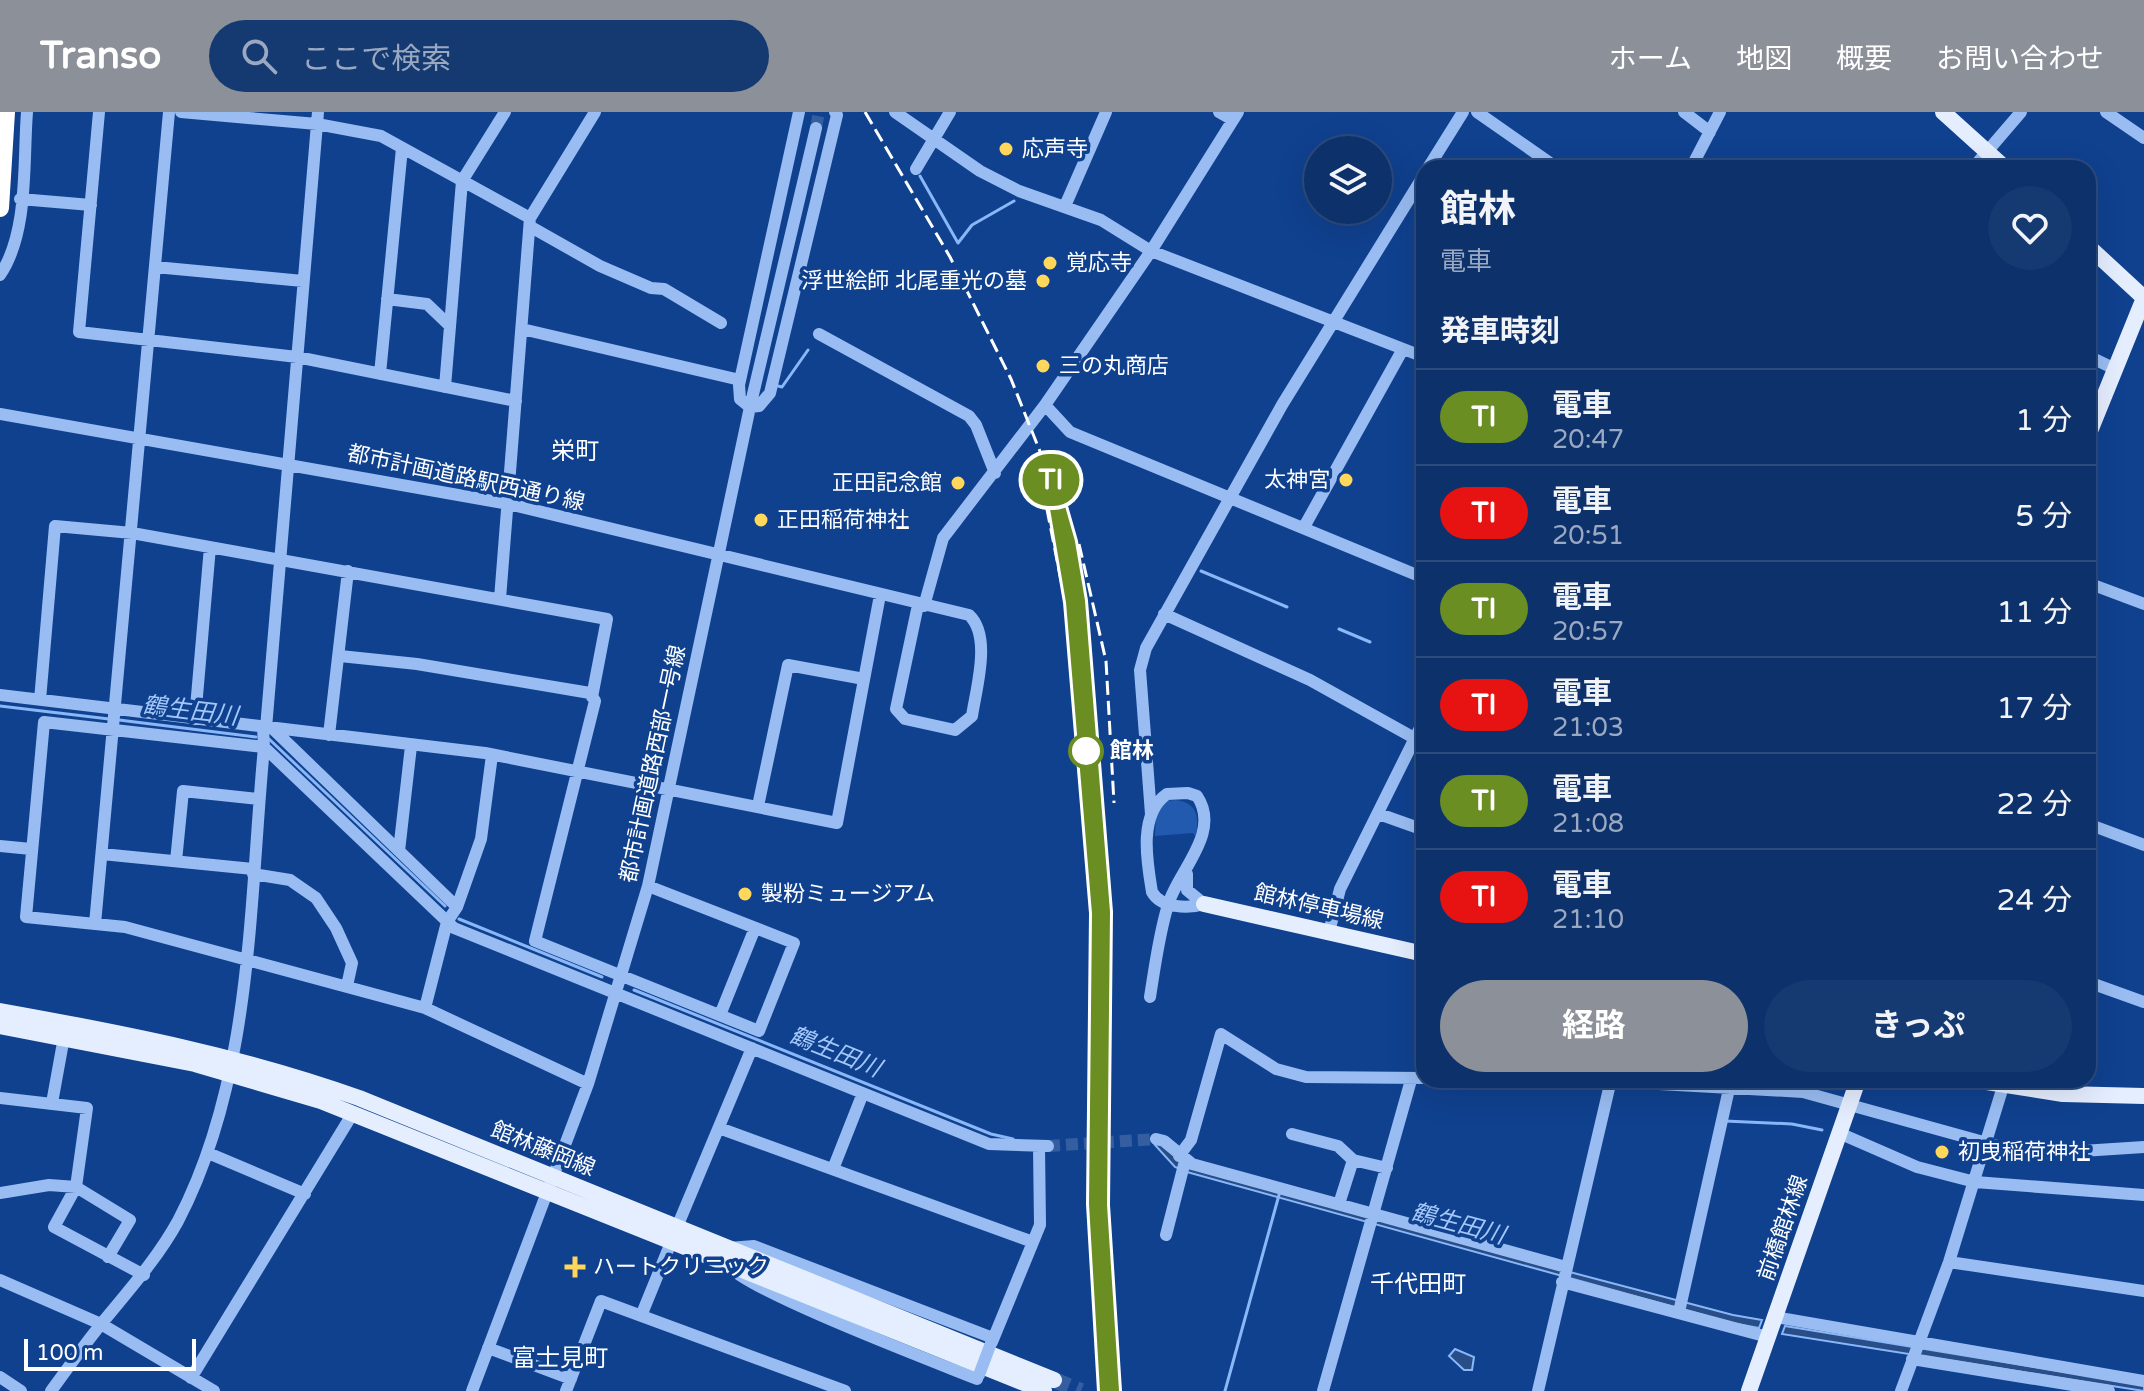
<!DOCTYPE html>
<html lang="ja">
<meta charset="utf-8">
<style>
body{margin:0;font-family:"Varela Round","Noto Sans JP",sans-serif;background:#153971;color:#f1f3f6;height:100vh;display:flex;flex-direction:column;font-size:30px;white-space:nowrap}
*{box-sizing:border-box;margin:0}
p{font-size:26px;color:#9aa9c1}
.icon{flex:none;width:44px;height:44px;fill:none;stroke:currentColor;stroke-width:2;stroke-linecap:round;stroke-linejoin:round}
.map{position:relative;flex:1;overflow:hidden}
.panel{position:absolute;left:1416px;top:48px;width:680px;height:928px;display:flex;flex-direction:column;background:#0c316b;border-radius:24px;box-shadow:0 8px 32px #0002,0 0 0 2px #2c4c7e}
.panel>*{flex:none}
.badge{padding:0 16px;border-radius:26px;font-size:28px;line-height:52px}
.tools{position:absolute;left:1304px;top:24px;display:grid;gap:16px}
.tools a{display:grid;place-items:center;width:88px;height:88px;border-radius:50%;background:#0c316b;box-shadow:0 8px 32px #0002,0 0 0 2px #2c4c7e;font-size:40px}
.scale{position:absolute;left:24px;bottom:20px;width:172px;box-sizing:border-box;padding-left:8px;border:4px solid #fff;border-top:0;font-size:22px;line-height:28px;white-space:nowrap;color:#fff;-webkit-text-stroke:6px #10418f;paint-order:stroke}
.map>.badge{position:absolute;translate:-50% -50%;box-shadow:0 0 0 4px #fff}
h2{padding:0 24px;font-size:30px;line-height:72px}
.round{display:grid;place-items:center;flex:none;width:84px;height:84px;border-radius:42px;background:#153971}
.headline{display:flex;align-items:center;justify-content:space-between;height:136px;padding:0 24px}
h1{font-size:38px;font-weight:700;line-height:60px}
.cta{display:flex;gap:16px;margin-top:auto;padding:16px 24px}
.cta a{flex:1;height:92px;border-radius:48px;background:#8c9099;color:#fff;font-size:32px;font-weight:700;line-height:92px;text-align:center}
.cta a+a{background:#153971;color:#f1f3f6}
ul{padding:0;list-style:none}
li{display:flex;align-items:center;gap:24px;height:96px;padding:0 24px;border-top:2px solid #2c4c7e}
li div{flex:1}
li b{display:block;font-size:30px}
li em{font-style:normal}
li .badge{min-width:88px;font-weight:700;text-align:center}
header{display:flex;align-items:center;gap:48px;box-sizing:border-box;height:112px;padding:0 40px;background:#8c9099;color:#fff}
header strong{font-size:38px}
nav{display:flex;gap:44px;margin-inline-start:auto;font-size:28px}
.search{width:560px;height:72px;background:#153971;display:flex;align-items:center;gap:20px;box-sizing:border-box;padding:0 28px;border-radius:44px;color:#9aa9c1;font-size:30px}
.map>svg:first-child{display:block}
.green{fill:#215aaf}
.water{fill:#284d87;stroke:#8ab7f7;stroke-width:2}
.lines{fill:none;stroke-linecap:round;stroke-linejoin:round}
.stream{stroke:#8ab7f7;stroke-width:3}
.minor-tunnel{stroke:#345ea0;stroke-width:12;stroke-dasharray:12 6;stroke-linecap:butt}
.major-tunnel{stroke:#345ea0;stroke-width:16;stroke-dasharray:16 8;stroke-linecap:butt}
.minor{stroke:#99bdf3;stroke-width:12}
.major{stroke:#e5eeff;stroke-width:16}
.highway{stroke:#fff;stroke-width:18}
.rail{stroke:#fff;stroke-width:3;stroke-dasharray:14 6;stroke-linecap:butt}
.minor-bridge{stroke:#99bdf3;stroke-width:12}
.line-casing{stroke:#fff;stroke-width:18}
.line{stroke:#6b8e23;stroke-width:12}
.poi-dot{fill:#ffd75b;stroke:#10418f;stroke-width:3}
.stop-dot{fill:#fff;stroke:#6b8e23;stroke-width:4}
.labels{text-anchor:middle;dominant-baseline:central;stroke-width:7;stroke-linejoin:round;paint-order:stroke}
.poi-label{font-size:22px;fill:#fff;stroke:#10418f;text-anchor:start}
.street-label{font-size:22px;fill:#fff;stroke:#10418f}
.stop-label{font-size:22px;font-weight:bold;fill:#fff;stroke:#10418f;text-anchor:start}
.neighbourhood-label{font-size:24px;fill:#fff;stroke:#10418f}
.water-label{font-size:24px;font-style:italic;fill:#a4c7fa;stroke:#10418f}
</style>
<header>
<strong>Transo</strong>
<div class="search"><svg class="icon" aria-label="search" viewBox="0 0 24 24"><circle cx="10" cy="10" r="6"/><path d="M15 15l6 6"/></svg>ここで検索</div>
<nav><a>ホーム</a><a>地図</a><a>概要</a><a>お問い合わせ</a></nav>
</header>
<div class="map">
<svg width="2144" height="1279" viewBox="0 0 2144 1279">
<rect width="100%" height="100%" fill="#10418f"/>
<path class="green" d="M1176,688C1198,691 1199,705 1196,725L1193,721L1155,724L1156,704L1166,689Z"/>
<path class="water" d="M1161,1031L1176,1045L1528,1149L1733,1203L1762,1208L1759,1216L1732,1211L1187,1060L1175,1055L1155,1033Z
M1785,1214L2144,1273V1279L1782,1222Z
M1455,1237L1474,1245L1472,1258H1464L1449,1244Z"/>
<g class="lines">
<path class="stream" d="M920,64L958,131L972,113L1014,89
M778,274L782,275L808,238
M1201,459L1287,495
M1339,517L1370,530
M0,594L109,607
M119,608L256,625
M269,627L445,794
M459,807L602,865
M634,878L991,1022L1013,1027
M1725,1009L1792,1012L1822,1018
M1225,1279L1279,1083"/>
<path class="minor-tunnel" d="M816,16L819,0
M1048,1034L1156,1027"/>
<path class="major-tunnel" d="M1054,1268L1081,1279"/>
<path class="minor" d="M99,0L79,220L297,245L516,289
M181,0L317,12L381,24L530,106L500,487
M799,0L739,273L740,287L750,295L759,294L770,281L837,3L835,0
M895,0L980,59L1019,79L1101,108L1151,139L1424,245
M1219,0L1233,8
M1477,0L1557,56
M1684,0L1710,20
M2106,0L2144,26
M1428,56L1463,0
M1691,56L1720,0
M1973,56L2021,0
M916,57L950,0
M20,87L91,93
M1065,94L1106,0
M530,106L595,0
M531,115L600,154L651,176L664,177L721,211
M155,155L303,169
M0,163C29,120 23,50 27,0
M387,187L427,192L450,214
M522,217L740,268
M819,222L969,304L976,313L995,361
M2088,244L2115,257
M380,262L402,36
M445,275L462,69L505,0
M1045,293L1070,320L1424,466
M0,302L509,392L969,503C992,524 976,577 972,604L955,618L905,607L896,597L918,493
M1304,415L1403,237
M2088,471L2144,492
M924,494L943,426L1045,293L1151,139L1238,0
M1164,502L1310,568L1416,627
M340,544L417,552L590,581L595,589L535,829L759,919L794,831L648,774
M0,583L485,641L837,711L880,483
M40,588L55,414L132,421L607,507L592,585
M195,607L210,435
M266,616L318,0
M273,617L457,795L447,810L425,896
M329,623L348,459
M758,694L788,553L864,567
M1151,702L1140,558L1146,536L1282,293L1424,63
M1379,702L1424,718
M2088,712L2144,733
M0,734L31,737
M399,739L411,634
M102,742L253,757
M176,749L183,679L259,687
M253,762L290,768L316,786L336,816L352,851L347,874
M1187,762V778L1204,792
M457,795L481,727L492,643
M95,812L169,0
M1329,820L1340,777L1424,608
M2088,870L2144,890
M1150,885C1155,854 1159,822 1168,793C1177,760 1222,721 1197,684L1188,681L1167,682C1138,702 1147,750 1152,780C1161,796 1188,797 1204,792
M720,903L755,816
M1440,968L1659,972L1803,980L2005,1036L2051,1041L2144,1035
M588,972L425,896L125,815L26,805L44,610L264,635L454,816L989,1032L1048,1034
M0,986L87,996L76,1075L54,1115L144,1163
M52,991L64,925
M719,1016L1033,1130
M1839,1021L1917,1055L1975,1070L2144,1083
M1292,1022L1338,1034L1353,1048L1387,1056
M1156,1027L1164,1029L1192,1052L1566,1155
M208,1041L305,1082
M1179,1044L1191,1028L1221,922L1276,957L1306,965L1424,966
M833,1057L863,981
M0,1081L49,1073L76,1075L130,1108L108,1145
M1339,1092L1353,1048
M677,1115L752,936
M1166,1123L1185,1049
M729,1136L754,1134L993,1226
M1949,1150L2144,1179
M728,1153C740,1176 940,1252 977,1267
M0,1168L101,1212L214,1279
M1562,1170L1768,1225
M1679,1200L1729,977
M641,1204L672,1128
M1775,1205L2144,1269
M992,1230L1040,1113L1039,1035
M488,1236L571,1267
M1912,1247L2109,1279
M0,1265L21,1279
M191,1266L353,1001
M51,1279C68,1256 84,1233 102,1211C129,1178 157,1147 178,1109C253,965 249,793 264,635L263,616
M472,1279L588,972L648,774L750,295L816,16
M566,1279L601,1189L845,1279
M1323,1279L1411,968
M1538,1279L1611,968
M1901,1279L1949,1150L2005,968"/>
<path class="major" d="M1943,0L2005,56
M2088,134L2144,186L2088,324
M1204,792L1424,842
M0,899C123,921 241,944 359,986L1054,1268
M0,914L195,952L321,989L1044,1279
M1974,968L2063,982L2144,984
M1749,1279L1858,968"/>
<path class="highway" d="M0,96L6,0"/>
<path class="rail" d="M865,0L950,145L1011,267L1051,367L1069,430L1079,489L1104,800L1101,1093L1113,1279
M1043,377L1068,504L1080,666
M1079,432L1106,549L1114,691"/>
<path class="minor-bridge" d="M979,1263L991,1231"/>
</g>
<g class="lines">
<g class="line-casing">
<path id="line" d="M1106,1279L1095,1092L1098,801L1072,490L1051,367L1069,430L1079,489L1104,800L1101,1093L1113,1279"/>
</g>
<use href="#line" class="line"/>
</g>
<g class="poi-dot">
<circle cx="1006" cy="37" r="8"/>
<circle cx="1050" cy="151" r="8"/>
<circle cx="1043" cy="169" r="8"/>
<circle cx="1043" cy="254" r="8"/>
<circle cx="1346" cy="368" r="8"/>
<circle cx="958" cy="371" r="8"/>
<circle cx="761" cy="408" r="8"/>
<circle cx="745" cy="782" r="8"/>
<circle cx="1942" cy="1040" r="8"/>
<path d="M571 1143h8v8h8v8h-8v8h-8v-8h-8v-8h8z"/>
</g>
<circle class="stop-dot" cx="1086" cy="639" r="16"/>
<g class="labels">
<g class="poi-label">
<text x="1022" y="37">応声寺</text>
<text x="1066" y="151">覚応寺</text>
<text x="1027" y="169" text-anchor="end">浮世絵師 北尾重光の墓</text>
<text x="1059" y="254">三の丸商店</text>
<text x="1330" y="368" text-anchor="end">太神宮</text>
<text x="942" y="371" text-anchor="end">正田記念館</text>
<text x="777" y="408">正田稲荷神社</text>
<text x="761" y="782">製粉ミュージアム</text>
<text x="1958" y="1040">初曳稲荷神社</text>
<text x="593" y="1155">ハートクリニック</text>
</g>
<g class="street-label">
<text transform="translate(466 366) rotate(12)">都市計画道路駅西通り線</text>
<text transform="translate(653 652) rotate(-78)">都市計画道路西部一号線</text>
<text transform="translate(1319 795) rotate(13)">館林停車場線</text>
<text transform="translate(543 1037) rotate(22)">館林藤岡線</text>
<text transform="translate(1783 1116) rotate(-71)">前橋館林線</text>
</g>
<g class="stop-label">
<text x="1110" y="639">館林</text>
</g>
<g class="neighbourhood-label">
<text x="575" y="339">栄町</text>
<text x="1418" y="1172">千代田町</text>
<text x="560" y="1246">富士見町</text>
</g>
<g class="water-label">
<text transform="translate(190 599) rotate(7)">鶴生田川</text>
<text transform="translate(835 940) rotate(22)">鶴生田川</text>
<text transform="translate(1458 1112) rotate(15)">鶴生田川</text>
</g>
</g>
</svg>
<div class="tools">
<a><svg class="icon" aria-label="layers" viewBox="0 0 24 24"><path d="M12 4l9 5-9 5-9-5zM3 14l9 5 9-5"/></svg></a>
</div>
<div class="scale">100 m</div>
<b class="badge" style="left:1051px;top:368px;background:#6b8e23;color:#fff">TI</b>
<section class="panel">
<div class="headline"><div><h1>館林</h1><p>電車</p></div><a class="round"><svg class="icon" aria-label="heart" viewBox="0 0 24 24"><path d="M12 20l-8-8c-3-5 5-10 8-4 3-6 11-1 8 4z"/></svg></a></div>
<h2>発車時刻</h2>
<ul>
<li><span class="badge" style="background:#6b8e23;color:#fff">TI</span><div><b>電車</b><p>20:47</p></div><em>1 分</em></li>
<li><span class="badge" style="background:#e71212;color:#fff">TI</span><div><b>電車</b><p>20:51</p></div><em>5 分</em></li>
<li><span class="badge" style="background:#6b8e23;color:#fff">TI</span><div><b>電車</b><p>20:57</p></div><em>11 分</em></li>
<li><span class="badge" style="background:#e71212;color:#fff">TI</span><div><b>電車</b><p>21:03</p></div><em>17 分</em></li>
<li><span class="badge" style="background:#6b8e23;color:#fff">TI</span><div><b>電車</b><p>21:08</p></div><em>22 分</em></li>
<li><span class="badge" style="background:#e71212;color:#fff">TI</span><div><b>電車</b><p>21:10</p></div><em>24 分</em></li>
</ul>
<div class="cta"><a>経路</a><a>きっぷ</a></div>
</section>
</div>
